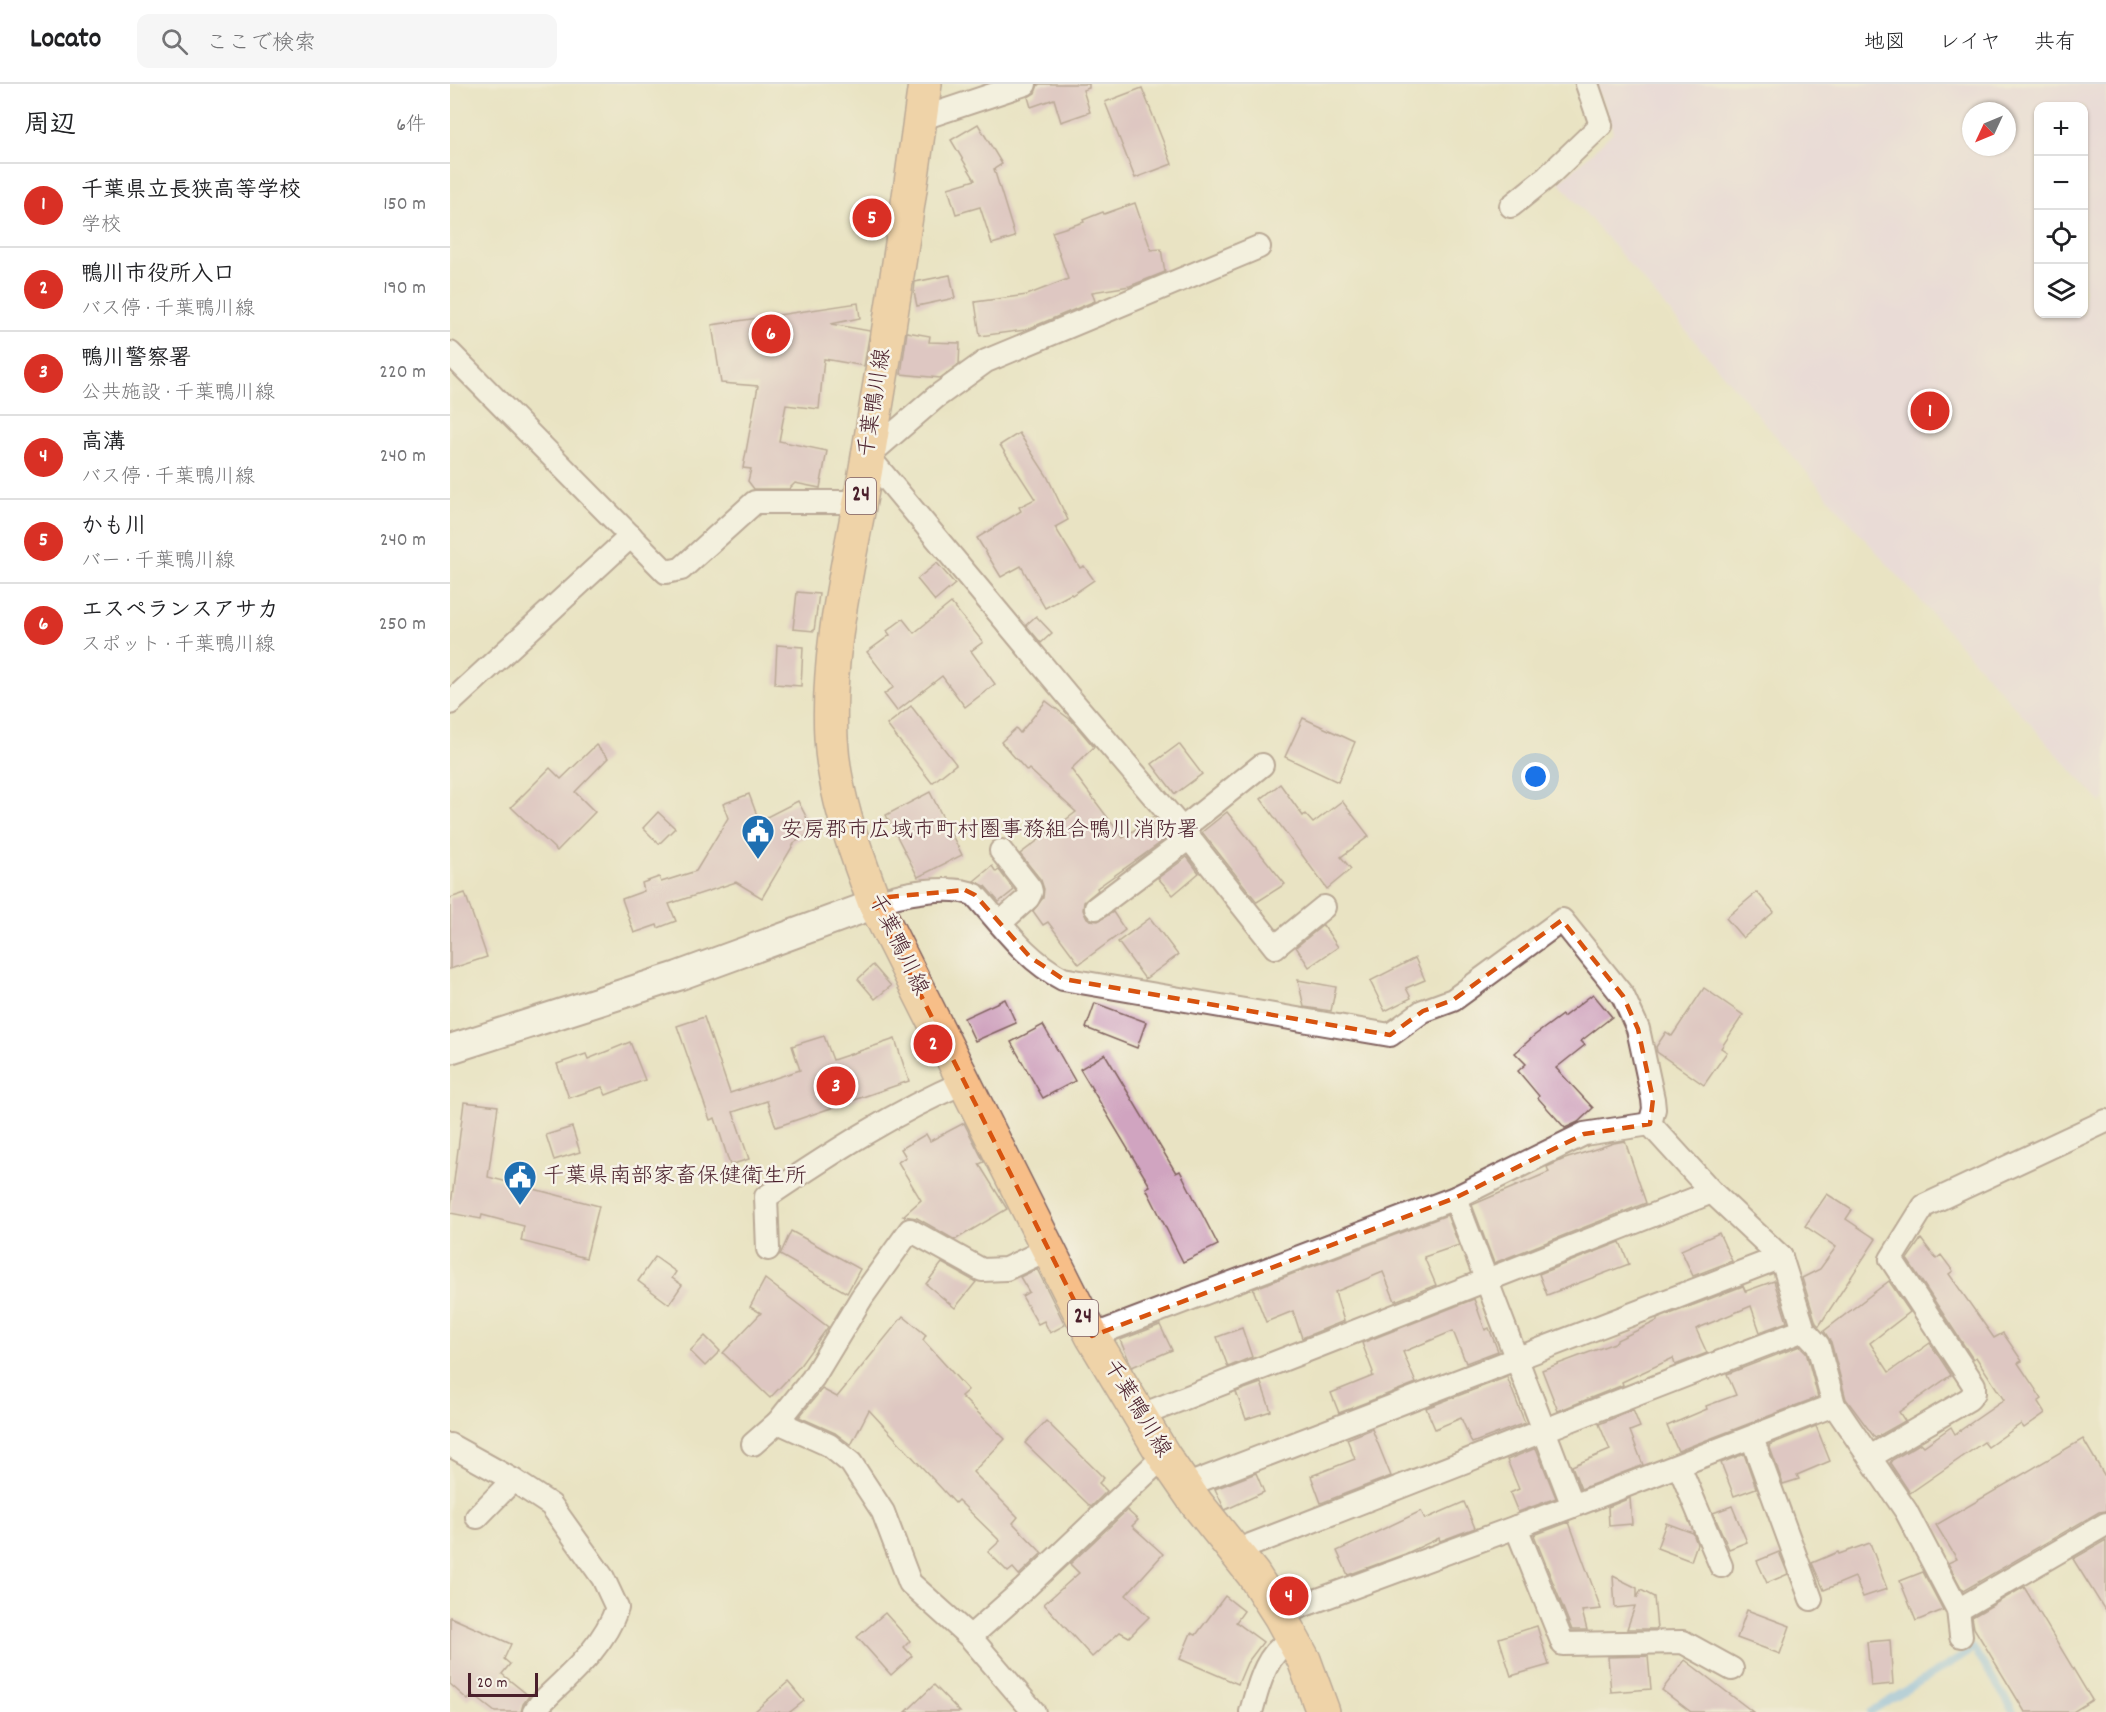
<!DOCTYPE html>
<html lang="ja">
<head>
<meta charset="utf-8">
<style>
	:root { --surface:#fff; --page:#f6f6f6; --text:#202124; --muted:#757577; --line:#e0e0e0; --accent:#d93025 }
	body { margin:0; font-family:Dekko,"Klee One",sans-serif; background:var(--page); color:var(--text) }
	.controls { position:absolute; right:18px; top:18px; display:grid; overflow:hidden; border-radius:12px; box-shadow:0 2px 4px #0004 }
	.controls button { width:54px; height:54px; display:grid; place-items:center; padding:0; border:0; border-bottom:2px solid var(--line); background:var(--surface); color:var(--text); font:30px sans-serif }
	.compass { position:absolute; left:1512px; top:18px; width:54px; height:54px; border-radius:50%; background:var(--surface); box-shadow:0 2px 4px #0004; rotate:226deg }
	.scale { position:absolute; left:18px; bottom:15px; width:70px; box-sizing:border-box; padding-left:6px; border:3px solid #4a1f2b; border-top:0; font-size:16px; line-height:21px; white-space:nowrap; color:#4a1f2b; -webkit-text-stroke:4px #f7f3e8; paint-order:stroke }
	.you { position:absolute; left:1086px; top:693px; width:21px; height:21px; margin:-15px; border:4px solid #fff; border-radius:50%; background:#1a73e8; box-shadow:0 0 0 9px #1a73e833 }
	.badge { display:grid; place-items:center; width:39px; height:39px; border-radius:50%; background:var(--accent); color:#fff; font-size:20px; font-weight:700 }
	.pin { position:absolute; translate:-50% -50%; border:3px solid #fff; box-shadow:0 2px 6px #0006 }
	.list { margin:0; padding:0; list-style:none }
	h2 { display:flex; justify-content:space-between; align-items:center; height:78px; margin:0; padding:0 24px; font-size:26px }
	h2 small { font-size:20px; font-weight:400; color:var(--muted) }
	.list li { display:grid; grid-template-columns:39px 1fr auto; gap:18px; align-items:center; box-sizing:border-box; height:84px; padding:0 24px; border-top:2px solid var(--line) }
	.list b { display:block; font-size:22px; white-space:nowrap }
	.list p { margin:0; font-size:20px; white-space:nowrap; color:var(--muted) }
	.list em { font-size:20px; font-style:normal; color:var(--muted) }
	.icon { flex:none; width:33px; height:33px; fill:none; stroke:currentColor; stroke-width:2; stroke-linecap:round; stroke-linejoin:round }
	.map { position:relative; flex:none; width:1656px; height:1628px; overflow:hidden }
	header { display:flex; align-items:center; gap:36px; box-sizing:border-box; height:84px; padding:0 30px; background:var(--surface); border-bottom:2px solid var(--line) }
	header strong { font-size:28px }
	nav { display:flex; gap:33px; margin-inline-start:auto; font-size:21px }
	.search { width:420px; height:54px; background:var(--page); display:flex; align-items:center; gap:15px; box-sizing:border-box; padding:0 21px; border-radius:12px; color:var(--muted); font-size:22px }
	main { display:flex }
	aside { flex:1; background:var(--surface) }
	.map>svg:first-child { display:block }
</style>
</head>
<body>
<header>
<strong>Locato</strong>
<div class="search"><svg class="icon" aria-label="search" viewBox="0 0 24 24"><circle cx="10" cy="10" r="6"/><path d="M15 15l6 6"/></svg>ここで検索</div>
<nav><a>地図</a><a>レイヤ</a><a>共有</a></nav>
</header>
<main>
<aside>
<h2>周辺<small>6件</small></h2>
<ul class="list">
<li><span class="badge">1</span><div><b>千葉県立長狭高等学校</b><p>学校</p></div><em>150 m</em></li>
<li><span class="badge">2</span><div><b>鴨川市役所入口</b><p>バス停 · 千葉鴨川線</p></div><em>190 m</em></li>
<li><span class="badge">3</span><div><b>鴨川警察署</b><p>公共施設 · 千葉鴨川線</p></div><em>220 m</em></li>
<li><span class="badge">4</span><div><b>高溝</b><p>バス停 · 千葉鴨川線</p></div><em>240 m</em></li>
<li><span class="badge">5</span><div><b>かも川</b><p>バー · 千葉鴨川線</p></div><em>240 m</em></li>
<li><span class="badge">6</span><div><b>エスペランスアサカ</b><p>スポット · 千葉鴨川線</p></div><em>250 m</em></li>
</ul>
</aside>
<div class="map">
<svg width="1656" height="1628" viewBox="0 0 1656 1628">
	<rect width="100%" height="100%" fill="#f7f3e8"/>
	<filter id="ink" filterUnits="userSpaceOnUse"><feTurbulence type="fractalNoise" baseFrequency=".0167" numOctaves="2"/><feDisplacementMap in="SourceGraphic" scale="12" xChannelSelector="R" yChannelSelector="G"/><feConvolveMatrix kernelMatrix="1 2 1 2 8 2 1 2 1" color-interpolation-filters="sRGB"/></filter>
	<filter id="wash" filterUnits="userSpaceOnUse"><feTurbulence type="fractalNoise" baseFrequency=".008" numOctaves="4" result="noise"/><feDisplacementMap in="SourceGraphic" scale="24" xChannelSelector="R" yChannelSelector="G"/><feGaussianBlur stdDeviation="1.35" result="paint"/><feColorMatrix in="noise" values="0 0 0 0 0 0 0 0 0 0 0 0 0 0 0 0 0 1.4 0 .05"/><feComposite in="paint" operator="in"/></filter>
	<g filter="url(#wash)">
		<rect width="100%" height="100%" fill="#e9e3c3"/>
		<path fill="#e9d1ed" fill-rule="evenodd" d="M1143,0H1656V714L1651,719L1388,425L1109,98L1128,82L1163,48L1155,21ZM1588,22H1634V230H1588ZM1521,27H1557V63H1521Z"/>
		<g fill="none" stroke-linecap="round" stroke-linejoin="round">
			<polyline stroke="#7bb8ee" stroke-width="7" points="1420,1628 1524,1565 1564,1628"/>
		</g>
		<g id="blocks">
			<g fill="#d0a4c0">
				<polygon points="590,0 639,0 639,4 633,6 640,28 611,38 604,15 581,23 578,13 585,9 588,1"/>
				<polygon points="692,4 722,80 685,94 655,18"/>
				<polygon points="528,40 552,80 544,85 565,153 542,160 530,123 506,130 498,104 525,96 501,56"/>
				<polygon points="685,119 701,166 711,165 715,188 680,202 642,208 645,217 575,246 530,252 525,218 577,211 618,195 602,148 634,138 633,136 653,128 654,130"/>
				<polygon points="410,124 437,127 434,147 407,144"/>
				<polygon points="500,191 505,214 467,222 464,208 465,198"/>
				<polygon points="408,219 410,234 381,240 420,247 414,282 374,275 369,325 336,321 329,357 377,367 370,404 345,399 339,405 304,405 298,397 301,385 293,384 308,302 271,299 262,241"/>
				<polygon points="457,248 480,252 479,258 510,259 509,280 490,294 451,290"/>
				<polygon points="569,349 597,392 618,436 605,443 630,484 634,482 644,496 622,511 621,510 595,524 571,482 551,493 527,454 571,427 569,423 585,415 550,361"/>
				<polygon points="487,479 505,500 485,517 467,495"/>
				<polygon points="347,508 369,510 364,547 343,545"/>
				<polygon points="501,519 533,558 521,567 545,600 515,623 492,592 447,627 434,610 444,603 417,568 440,551 437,547 453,535 464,549"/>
				<polygon points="586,532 602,549 591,559 576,541"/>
				<polygon points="327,561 353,563 351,602 325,600"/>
				<polygon points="596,617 622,637 644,663 621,685 673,754 704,732 720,752 647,804 648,806 634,818 633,826 636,833 640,836 648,837 663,828 675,846 629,880 598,838 593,841 583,827 593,814 594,805 591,796 570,770 626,728 579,685 577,687 551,658 566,644 570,649"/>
				<polygon points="461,622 506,680 482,699 437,641"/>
				<polygon points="853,634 905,658 888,698 835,673"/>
				<polygon points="729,660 752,690 725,710 702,680"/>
				<polygon points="146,661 158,674 125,708 145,728 107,767 61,723 100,684 111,695"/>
				<polygon points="830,700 853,732 855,730 863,739 892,717 919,752 891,773 901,785 877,805 811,715"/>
				<polygon points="480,708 512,771 468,793 436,731"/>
				<polygon points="299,710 309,737 348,717 364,748 345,758 312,814 286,798 219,820 226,837 208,844 207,841 184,849 172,815 194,807 192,799 209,793 211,798 246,787 278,734 273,720"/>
				<polygon points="208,728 225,744 209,760 193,744"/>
				<polygon points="777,728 835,800 807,818 752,748"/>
				<polygon points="737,773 749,789 723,811 708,794"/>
				<polygon points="542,782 546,788 549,786 564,806 549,818 535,802 524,797"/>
				<polygon points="1307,808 1324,828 1293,854 1276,834"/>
				<polygon points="15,809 37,873 0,885 0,814"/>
				<polygon points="700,834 728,871 695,895 668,858"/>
				<polygon points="873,841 888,863 859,883 846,863"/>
				<polygon points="965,874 975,896 956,904 961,914 935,927 920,897"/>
				<polygon points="423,881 441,902 425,915 408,895"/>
				<polygon points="848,896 886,903 881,927 854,923"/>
				<polygon points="1254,904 1293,931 1271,964 1277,968 1254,1001 1207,968 1206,963 1216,948 1222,952"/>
				<polygon points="1143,910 1162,933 1131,957 1135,961 1106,984 1143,1024 1128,1038 1115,1044 1088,1014 1089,1012 1068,987 1076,980 1065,969 1085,951 1112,931 1113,933"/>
				<polygon points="555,915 566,939 525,957 514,934"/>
				<polygon points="645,919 696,938 687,964 636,944"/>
				<polygon points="254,933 280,1009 350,986 342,962 374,952 383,976 445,955 459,997 326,1043 317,1017 283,1028 299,1075 280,1081 265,1034 260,1036 227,942"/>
				<polygon points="593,941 625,997 593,1014 561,958"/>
				<polygon points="180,958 195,996 156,1011 152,1003 119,1014 107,980 136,970 138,975"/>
				<polygon points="655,970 726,1089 730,1087 768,1161 733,1178 696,1104 700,1102 630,985"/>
				<polygon points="14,1018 48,1022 38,1093 149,1122 136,1174 71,1157 74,1142 32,1131 31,1135 0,1129"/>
				<polygon points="514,1039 534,1078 529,1080 557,1125 505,1156 467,1134 453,1132 471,1116 448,1078 456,1073 451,1065 476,1050 480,1057"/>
				<polygon points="122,1043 130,1068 104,1076 96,1051"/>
				<polygon points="1175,1057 1196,1119 1044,1179 1022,1121 1099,1088 1097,1083 1112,1076 1164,1059"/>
				<polygon points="1377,1110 1402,1126 1396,1135 1426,1155 1369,1242 1366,1239 1352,1194 1370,1185 1386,1163 1355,1142"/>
				<polygon points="997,1131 1009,1161 974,1173 986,1201 945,1217 933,1188 885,1208 894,1237 852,1254 843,1227 816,1238 803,1205"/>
				<polygon points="341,1147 410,1185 397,1209 330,1171"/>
				<polygon points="1269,1149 1282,1177 1243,1192 1231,1166"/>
				<polygon points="1471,1155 1486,1175 1491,1171 1503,1187 1499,1190 1544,1254 1553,1249 1572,1277 1568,1279 1592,1315 1588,1318 1595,1329 1574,1344 1571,1340 1538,1363 1534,1358 1460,1409 1440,1379 1442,1376 1471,1359 1474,1362 1501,1343 1505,1350 1554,1316 1526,1273 1523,1275 1457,1175"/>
				<polygon points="1170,1158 1179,1180 1097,1211 1089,1190"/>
				<polygon points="205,1173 226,1188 222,1194 232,1201 219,1220 188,1197"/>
				<polygon points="492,1179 526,1198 505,1224 476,1200"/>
				<polygon points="587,1185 615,1241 600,1249 594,1237 588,1240 572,1212 579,1208 570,1193"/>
				<polygon points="315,1195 378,1243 349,1283 320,1314 273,1269 311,1229 300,1223"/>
				<polygon points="1324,1197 1337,1238 1310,1248 1301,1222 1246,1245 1257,1269 1225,1281 1223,1274 1172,1298 1173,1301 1108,1327 1092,1286 1167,1258 1167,1256 1207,1237 1207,1235 1293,1202 1296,1209 1296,1207"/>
				<polygon points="1439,1197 1460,1228 1420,1259 1439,1288 1480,1259 1501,1291 1449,1328 1455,1337 1425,1354 1396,1315 1381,1258 1374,1247"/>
				<polygon points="1024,1215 1035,1246 1039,1244 1048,1267 1016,1279 1003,1247 953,1268 966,1299 889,1329 881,1309 923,1292 922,1289 923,1288 912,1259"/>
				<polygon points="453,1232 476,1251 473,1256 518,1306 511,1312 555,1355 523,1388 568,1433 563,1439 592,1469 569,1491 563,1484 558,1488 538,1468 550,1457 508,1416 505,1419 419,1326 401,1361 385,1349 349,1333 372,1305 387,1313"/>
				<polygon points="710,1241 722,1266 682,1283 670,1256"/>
				<polygon points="792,1244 802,1273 778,1283 767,1253"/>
				<polygon points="255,1252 270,1267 255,1282 240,1267"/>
				<polygon points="1350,1262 1356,1268 1368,1313 1228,1367 1217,1342 1257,1325 1256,1322 1286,1311 1277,1290"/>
				<polygon points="1057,1293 1075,1339 1022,1359 1011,1334 985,1345 976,1324"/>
				<polygon points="811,1299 821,1327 796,1335 786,1308"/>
				<polygon points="1183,1326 1190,1343 1180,1347 1193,1381 1131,1405 1122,1382 1160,1366 1149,1340"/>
				<polygon points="596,1337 654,1394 649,1399 657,1407 641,1423 575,1359"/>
				<polygon points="1366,1342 1380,1377 1347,1391 1349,1395 1333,1400 1319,1361"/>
				<polygon points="922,1345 941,1392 871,1419 861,1392 905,1375 897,1355"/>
				<polygon points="1633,1355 1656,1394 1656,1427 1649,1428 1513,1507 1498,1479 1507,1475 1486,1441"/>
				<polygon points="1086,1364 1106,1414 1068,1428 1060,1409 1069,1405 1057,1376"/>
				<polygon points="1294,1370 1306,1404 1284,1412 1271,1379"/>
				<polygon points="806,1389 814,1408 775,1426 765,1405"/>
				<polygon points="1180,1414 1182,1440 1159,1442 1158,1423"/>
				<polygon points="1014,1418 1025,1444 990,1457 989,1454 955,1470 898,1491 887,1467 971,1427 975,1435"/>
				<polygon points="1282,1422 1297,1458 1279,1465 1263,1429"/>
				<polygon points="677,1426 688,1436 682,1442 713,1470 676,1511 699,1533 679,1553 670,1548 642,1573 594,1520 629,1489 620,1480"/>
				<polygon points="1119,1438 1151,1525 1132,1527 1137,1546 1122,1546 1084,1451"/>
				<polygon points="1216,1439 1243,1449 1247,1460 1241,1477 1207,1464"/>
				<polygon points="1656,1456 1656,1528 1623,1475"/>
				<polygon points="1420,1459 1437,1505 1413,1513 1405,1493 1374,1506 1362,1479 1388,1468 1389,1470"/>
				<polygon points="1329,1468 1338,1490 1317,1499 1307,1477"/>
				<polygon points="1473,1488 1493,1526 1466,1537 1450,1497"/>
				<polygon points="1163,1492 1187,1504 1187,1514 1191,1506 1204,1513 1207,1545 1177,1545 1185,1522 1165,1524"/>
				<polygon points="1574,1503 1642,1616 1623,1628 1575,1628 1524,1544 1522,1533"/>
				<polygon points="775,1512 794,1527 786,1538 813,1558 797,1579 788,1600 730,1575 741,1549 746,1551"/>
				<polygon points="1297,1526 1340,1542 1330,1570 1287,1554"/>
				<polygon points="435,1529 460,1557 454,1563 462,1572 441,1591 407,1553"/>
				<polygon points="0,1533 61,1560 54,1575 60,1580 52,1590 79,1612 73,1620 71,1628 45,1628 23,1611 18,1616 0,1600"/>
				<polygon points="1087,1542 1099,1581 1061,1592 1049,1554"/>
				<polygon points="1440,1556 1443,1600 1421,1602 1417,1558"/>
				<polygon points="1198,1572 1201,1605 1161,1608 1158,1573"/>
				<polygon points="1235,1576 1303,1628 1241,1628 1212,1606"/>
				<polygon points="338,1598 354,1617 340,1628 304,1628"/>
				<polygon points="484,1601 510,1628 456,1628"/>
			</g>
		</g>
	</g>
	<g filter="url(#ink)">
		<use href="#blocks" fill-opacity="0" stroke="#826460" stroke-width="1.5"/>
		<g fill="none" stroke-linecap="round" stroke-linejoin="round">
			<defs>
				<g id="minor">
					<polyline points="470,35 575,0"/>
					<polyline points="1061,122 1097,93 1151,41 1137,0"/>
					<polyline points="809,163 536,277 486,313 418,372 618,612 732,745 825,863 874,823"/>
					<polyline points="0,269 216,488 231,485 305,418 410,418"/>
					<polyline points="0,619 181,452"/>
					<polyline points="732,745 812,681"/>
					<path d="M425,820C447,809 502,800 525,811C552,841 576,876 613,895L940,951L973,927L1003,916L1112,836L1173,912L1188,945L1203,1015L1204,1025L1200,1040"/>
					<polyline points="646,824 739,754"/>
					<polyline points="550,839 578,814 581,808 580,804 551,767"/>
					<polyline points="1200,1040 1262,1108 1331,1173 1354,1246 1368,1261 1384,1321 1456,1427 1508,1526 1511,1552"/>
					<polyline points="1005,1114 1123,1422"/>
					<path d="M318,1165L316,1113C380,1070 444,1028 515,998"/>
					<polyline points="642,1252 1005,1114 1134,1050 1200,1040"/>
					<polyline points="689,1332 1262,1108"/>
					<polyline points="328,1338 379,1361 401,1379 433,1428 460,1499 520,1553 584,1628"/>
					<polyline points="1302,1354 1361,1515"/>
					<polyline points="303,1360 328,1338 363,1294 412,1213 460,1146 532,1186 556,1185 598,1165"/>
					<path d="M0,1361L63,1396L101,1421L153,1494L167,1524C153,1564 119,1591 90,1620L84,1628"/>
					<polyline points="1420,1373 1519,1315 1524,1309 1524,1301 1441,1175 1474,1122 1656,1037"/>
					<polyline points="1229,1382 1271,1482"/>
					<polyline points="735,1402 1331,1173"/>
					<polyline points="27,1433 63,1396"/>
					<polyline points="1066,1443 1113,1560 1233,1558 1282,1585"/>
					<path d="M785,1467C975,1394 1163,1318 1354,1246"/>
					<polyline points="1508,1526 1656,1440"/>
					<polyline points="830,1532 849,1523 1123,1422 1384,1321"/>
					<polyline points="520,1553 574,1505 714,1372"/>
					<path d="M801,1628C809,1600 815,1570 842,1555"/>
				</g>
				<polyline id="tertiary" points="0,965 228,892 425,820"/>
				<path id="primary" d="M475,0C458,124 439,248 418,372C403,466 376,558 381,654C384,712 405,766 425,820L642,1252L714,1372L747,1420L803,1490L830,1532L854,1576L873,1628"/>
			</defs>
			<use href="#minor" stroke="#826460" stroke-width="26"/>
			<use href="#tertiary" stroke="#826460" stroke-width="32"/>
			<use href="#primary" stroke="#826460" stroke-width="36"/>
			<use href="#minor" stroke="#fff" stroke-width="22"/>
			<use href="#tertiary" stroke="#fff" stroke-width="28"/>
			<use href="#primary" stroke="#f7be88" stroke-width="33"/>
		</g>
	</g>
	<path d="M0 0H1656V1628H0ZM515,806L525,811L580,873L613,895L940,951L973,927L1003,916L1112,836L1173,912L1188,945L1203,1015L1200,1040L1134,1050L1005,1114L642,1252L425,820L439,813Z" fill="#e9e3c3" fill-opacity=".55" fill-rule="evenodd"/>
	<path fill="none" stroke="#d8530f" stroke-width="4.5" stroke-dasharray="12 8" stroke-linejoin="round" d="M515,806L525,811L580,873L613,895L940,951L973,927L1003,916L1112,836L1173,912L1188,945L1203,1015L1200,1040L1134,1050L1005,1114L642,1252L425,820L439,813Z"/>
	<defs>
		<symbol id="civic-pin" viewBox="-11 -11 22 30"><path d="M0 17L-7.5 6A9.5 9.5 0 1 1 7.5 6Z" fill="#1f6fb2" stroke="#f7f3e8"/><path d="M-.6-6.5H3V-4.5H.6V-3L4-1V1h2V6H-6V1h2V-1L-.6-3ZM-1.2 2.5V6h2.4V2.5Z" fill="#fff"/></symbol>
	</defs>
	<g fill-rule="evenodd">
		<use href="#civic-pin" x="289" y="728" width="38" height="52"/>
		<use href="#civic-pin" x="51" y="1074" width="38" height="52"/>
	</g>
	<g text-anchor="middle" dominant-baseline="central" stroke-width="5" stroke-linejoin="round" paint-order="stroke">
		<g fill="#f7f3e8" stroke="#7e5f64" stroke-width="1.5">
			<rect x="396" y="394" width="30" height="36" rx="4.5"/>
			<rect x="618" y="1216" width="30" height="36" rx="4.5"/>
		</g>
		<g font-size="21" font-weight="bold" fill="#4a1f2b">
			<text x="411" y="412">24</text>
			<text x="633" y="1234">24</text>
		</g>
		<g font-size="22" fill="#4a1f2b" stroke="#f7f3e8">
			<text transform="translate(426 319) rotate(-81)">千葉鴨川線</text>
			<text transform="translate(447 861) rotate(64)">千葉鴨川線</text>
			<text transform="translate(686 1325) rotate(59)">千葉鴨川線</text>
		</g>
		<g font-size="22" fill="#4a1f2b" stroke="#f7f3e8" text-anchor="start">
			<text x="331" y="747">安房郡市広域市町村圏事務組合鴨川消防署</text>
			<text x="93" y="1093">千葉県南部家畜保健衛生所</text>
		</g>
	</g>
</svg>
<div class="controls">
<button>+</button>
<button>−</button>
<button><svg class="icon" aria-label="locate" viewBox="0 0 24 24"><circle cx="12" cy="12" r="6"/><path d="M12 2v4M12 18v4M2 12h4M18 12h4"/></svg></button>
<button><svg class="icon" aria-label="layers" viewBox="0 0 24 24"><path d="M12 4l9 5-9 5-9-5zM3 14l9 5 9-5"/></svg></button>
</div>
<svg class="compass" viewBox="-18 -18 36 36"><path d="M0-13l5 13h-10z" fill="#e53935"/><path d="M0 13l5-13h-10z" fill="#757577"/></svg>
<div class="scale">20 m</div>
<div class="you"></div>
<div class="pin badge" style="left:1480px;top:327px">1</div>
<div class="pin badge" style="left:483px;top:960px">2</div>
<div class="pin badge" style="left:386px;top:1002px">3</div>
<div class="pin badge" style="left:839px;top:1512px">4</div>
<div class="pin badge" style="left:422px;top:134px">5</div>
<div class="pin badge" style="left:321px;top:250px">6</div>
</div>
</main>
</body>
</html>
